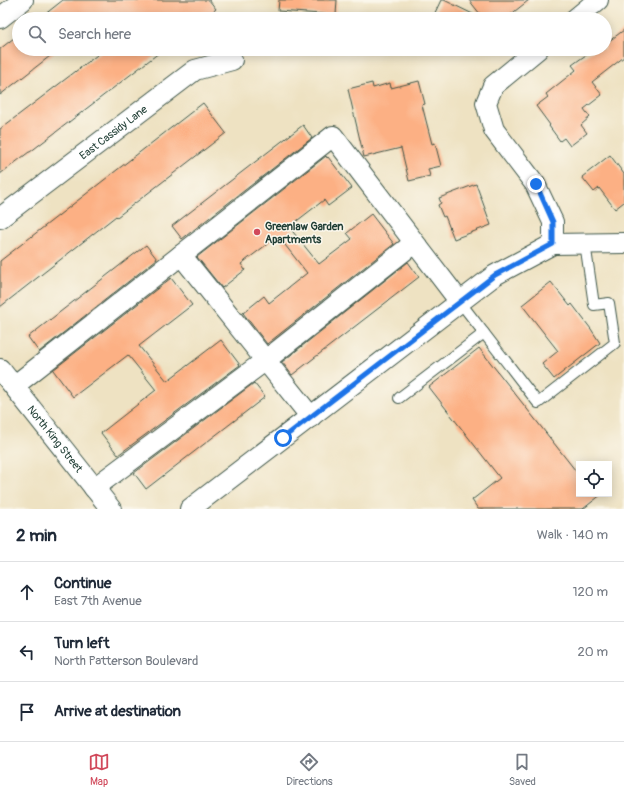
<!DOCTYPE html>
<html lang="en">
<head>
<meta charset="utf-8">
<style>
	:root { --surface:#fff; --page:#f6f6f7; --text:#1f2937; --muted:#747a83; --line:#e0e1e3; --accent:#d1495b }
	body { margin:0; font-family:Pangolin,sans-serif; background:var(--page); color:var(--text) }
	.controls { position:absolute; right:12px; bottom:12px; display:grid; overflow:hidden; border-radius:0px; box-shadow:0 2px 10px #0003 }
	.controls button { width:36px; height:36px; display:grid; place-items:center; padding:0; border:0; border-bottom:1px solid var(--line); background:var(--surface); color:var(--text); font:20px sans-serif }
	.stop { position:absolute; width:12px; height:12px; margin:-9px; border:3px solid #1a73e8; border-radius:50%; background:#fff }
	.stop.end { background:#1a73e8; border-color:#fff; box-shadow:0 1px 4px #0008 }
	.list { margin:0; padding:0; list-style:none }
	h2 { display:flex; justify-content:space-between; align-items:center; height:52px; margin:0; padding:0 16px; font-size:17px }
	h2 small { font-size:13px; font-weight:400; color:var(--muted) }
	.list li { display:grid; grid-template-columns:26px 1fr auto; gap:12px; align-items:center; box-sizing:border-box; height:60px; padding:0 16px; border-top:1px solid var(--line) }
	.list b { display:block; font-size:15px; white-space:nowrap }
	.list p { margin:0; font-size:13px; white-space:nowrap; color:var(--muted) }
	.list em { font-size:13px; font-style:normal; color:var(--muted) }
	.icon { flex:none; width:22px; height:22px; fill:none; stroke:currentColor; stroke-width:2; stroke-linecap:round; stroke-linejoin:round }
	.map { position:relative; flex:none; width:624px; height:509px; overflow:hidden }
	.search { position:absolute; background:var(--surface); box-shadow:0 2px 10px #0003; left:12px; right:12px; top:12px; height:44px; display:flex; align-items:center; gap:10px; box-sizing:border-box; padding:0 14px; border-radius:22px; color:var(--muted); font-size:15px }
	.sheet { height:232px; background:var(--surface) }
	nav { display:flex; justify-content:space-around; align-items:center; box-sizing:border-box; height:56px; border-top:1px solid var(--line); background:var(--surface); font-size:11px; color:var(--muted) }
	nav a { display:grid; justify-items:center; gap:2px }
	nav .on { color:var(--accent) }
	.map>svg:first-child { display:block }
</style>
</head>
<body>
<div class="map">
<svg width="624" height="509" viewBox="0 0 624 509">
	<rect width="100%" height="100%" fill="#fbf7ec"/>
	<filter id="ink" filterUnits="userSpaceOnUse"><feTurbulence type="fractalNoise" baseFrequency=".025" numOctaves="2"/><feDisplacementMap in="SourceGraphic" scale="8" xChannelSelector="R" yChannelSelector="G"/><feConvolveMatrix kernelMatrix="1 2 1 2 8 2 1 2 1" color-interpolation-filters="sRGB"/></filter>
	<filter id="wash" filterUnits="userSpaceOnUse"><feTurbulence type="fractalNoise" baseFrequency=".012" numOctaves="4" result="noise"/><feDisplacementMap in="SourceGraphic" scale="16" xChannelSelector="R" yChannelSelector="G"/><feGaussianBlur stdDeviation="0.9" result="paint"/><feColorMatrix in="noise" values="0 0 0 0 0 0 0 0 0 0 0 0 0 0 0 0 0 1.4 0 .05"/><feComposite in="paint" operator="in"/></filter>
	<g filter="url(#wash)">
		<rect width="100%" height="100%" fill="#eee2c2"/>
		<g id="blocks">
			<g fill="#fcb084">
				<polygon points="63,0 209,0 216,9 203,19 39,19"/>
				<polygon points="279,0 337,0 336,15 278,11"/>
				<polygon points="441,0 444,0 483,19 432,19"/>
				<polygon points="469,0 529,0 505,19 484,19"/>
				<polygon points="624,30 624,57 592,82 602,95 584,109 590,117 581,125 587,133 570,146 564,138 560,141 549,126 550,125 536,106 548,97 546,94 576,70 572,65 583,57 596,49 605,49 605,44"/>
				<polygon points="19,34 19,49 59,49 0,95 0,49"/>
				<polygon points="105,49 164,49 30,152 29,152 0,174 0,129"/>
				<polygon points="419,81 425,104 422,105 432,144 435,143 441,166 428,169 430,176 409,181 401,148 364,157 348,89 372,83 373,88 390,83 391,88"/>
				<polygon points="203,103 226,133 117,217 116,216 0,307 0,261"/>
				<polygon points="303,125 312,138 182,239 172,226"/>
				<polygon points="610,155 624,174 624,202 615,209 599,188 594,192 582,177"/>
				<polygon points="326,156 327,158 328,157 352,188 328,206 324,200 289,227 319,264 352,239 347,233 371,214 394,244 267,344 243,313 264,296 269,303 307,273 278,236 241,264 245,270 222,288 197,257"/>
				<polygon points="476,184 491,225 454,239 445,216 443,217 438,205 441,203 439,198"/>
				<polygon points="146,245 157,259 39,352 28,337"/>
				<polygon points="408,262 419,277 292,375 282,362"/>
				<polygon points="171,278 192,305 139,346 167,381 221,340 240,365 118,455 101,433 156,390 128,355 73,397 53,370"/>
				<polygon points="551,282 570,306 572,304 591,329 600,343 554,379 542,364 558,351 522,305"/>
				<polygon points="479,348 579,475 579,494 602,494 583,509 478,509 472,500 500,478 429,387"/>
				<polygon points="254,383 265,397 146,489 134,473"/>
			</g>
		</g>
	</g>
	<g filter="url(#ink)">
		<use href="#blocks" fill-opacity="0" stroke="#3e5649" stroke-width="1"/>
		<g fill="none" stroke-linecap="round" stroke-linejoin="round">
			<defs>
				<g id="service">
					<polyline points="460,302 538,403 615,343 609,303 594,305 585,243"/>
					<polyline points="399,398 484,333"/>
				</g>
				<g id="minor">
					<polyline points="0,18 23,0"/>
					<polyline points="575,19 598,0"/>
					<polyline points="538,49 493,86 486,103 494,130 535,184 553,222 553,244"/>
					<path id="s1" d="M0,218L195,70L232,60"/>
					<polyline points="181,255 311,417"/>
					<path id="s2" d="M0,369L111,509"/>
					<polyline points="14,386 333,136 460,302"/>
					<polyline points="94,488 266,360 414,243"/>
					<polyline points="190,509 495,275 553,244 624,243"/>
				</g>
			</defs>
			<use href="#service" stroke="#3e5649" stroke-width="12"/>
			<use href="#minor" stroke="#3e5649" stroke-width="22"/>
			<use href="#service" stroke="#fff" stroke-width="10"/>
			<use href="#minor" stroke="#fff" stroke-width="20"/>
		</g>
	</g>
	<g fill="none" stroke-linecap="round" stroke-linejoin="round" filter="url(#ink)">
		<polyline stroke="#1a73e8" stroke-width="5" points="283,438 495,275 553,244 553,222 536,184"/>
	</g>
	<circle fill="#d1495b" stroke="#fbf7ec" stroke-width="1.5" cx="257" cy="232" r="4"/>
	<g text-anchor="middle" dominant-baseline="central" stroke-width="3" stroke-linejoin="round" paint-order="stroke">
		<g font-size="11" fill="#1f3d34" stroke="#fbf7ec">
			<text stroke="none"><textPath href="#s1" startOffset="142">East Cassidy Lane</textPath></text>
			<text stroke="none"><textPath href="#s2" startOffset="89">North King Street</textPath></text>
		</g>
		<g font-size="11" font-weight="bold" fill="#1f3d34" stroke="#fbf7ec" text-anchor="start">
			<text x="265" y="226">Greenlaw Garden<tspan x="265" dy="13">Apartments</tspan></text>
		</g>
	</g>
</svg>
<div class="controls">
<button><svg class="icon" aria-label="locate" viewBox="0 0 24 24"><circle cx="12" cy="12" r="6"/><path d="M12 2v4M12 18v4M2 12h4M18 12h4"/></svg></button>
</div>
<div class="stop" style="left:283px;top:438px"></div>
<div class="stop end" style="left:536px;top:184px"></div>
<div class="search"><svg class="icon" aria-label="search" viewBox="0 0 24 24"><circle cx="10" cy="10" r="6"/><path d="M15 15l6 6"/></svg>Search here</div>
</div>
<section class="sheet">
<h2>2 min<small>Walk · 140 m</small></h2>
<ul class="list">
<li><svg class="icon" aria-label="ahead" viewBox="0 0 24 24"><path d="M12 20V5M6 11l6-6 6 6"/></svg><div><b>Continue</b><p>East 7th Avenue</p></div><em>120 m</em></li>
<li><svg class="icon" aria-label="left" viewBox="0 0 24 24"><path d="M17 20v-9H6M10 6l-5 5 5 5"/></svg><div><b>Turn left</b><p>North Patterson Boulevard</p></div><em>20 m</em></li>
<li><svg class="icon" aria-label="arrive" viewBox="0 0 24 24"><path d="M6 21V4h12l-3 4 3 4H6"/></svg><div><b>Arrive at destination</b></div></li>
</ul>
</section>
<nav>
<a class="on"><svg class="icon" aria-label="map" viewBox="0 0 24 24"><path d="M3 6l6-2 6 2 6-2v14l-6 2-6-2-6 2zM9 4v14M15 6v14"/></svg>Map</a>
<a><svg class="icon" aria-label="directions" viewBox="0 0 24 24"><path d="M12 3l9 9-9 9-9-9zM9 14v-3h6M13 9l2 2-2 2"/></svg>Directions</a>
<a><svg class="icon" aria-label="saved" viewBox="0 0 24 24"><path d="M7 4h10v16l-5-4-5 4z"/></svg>Saved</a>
</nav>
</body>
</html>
